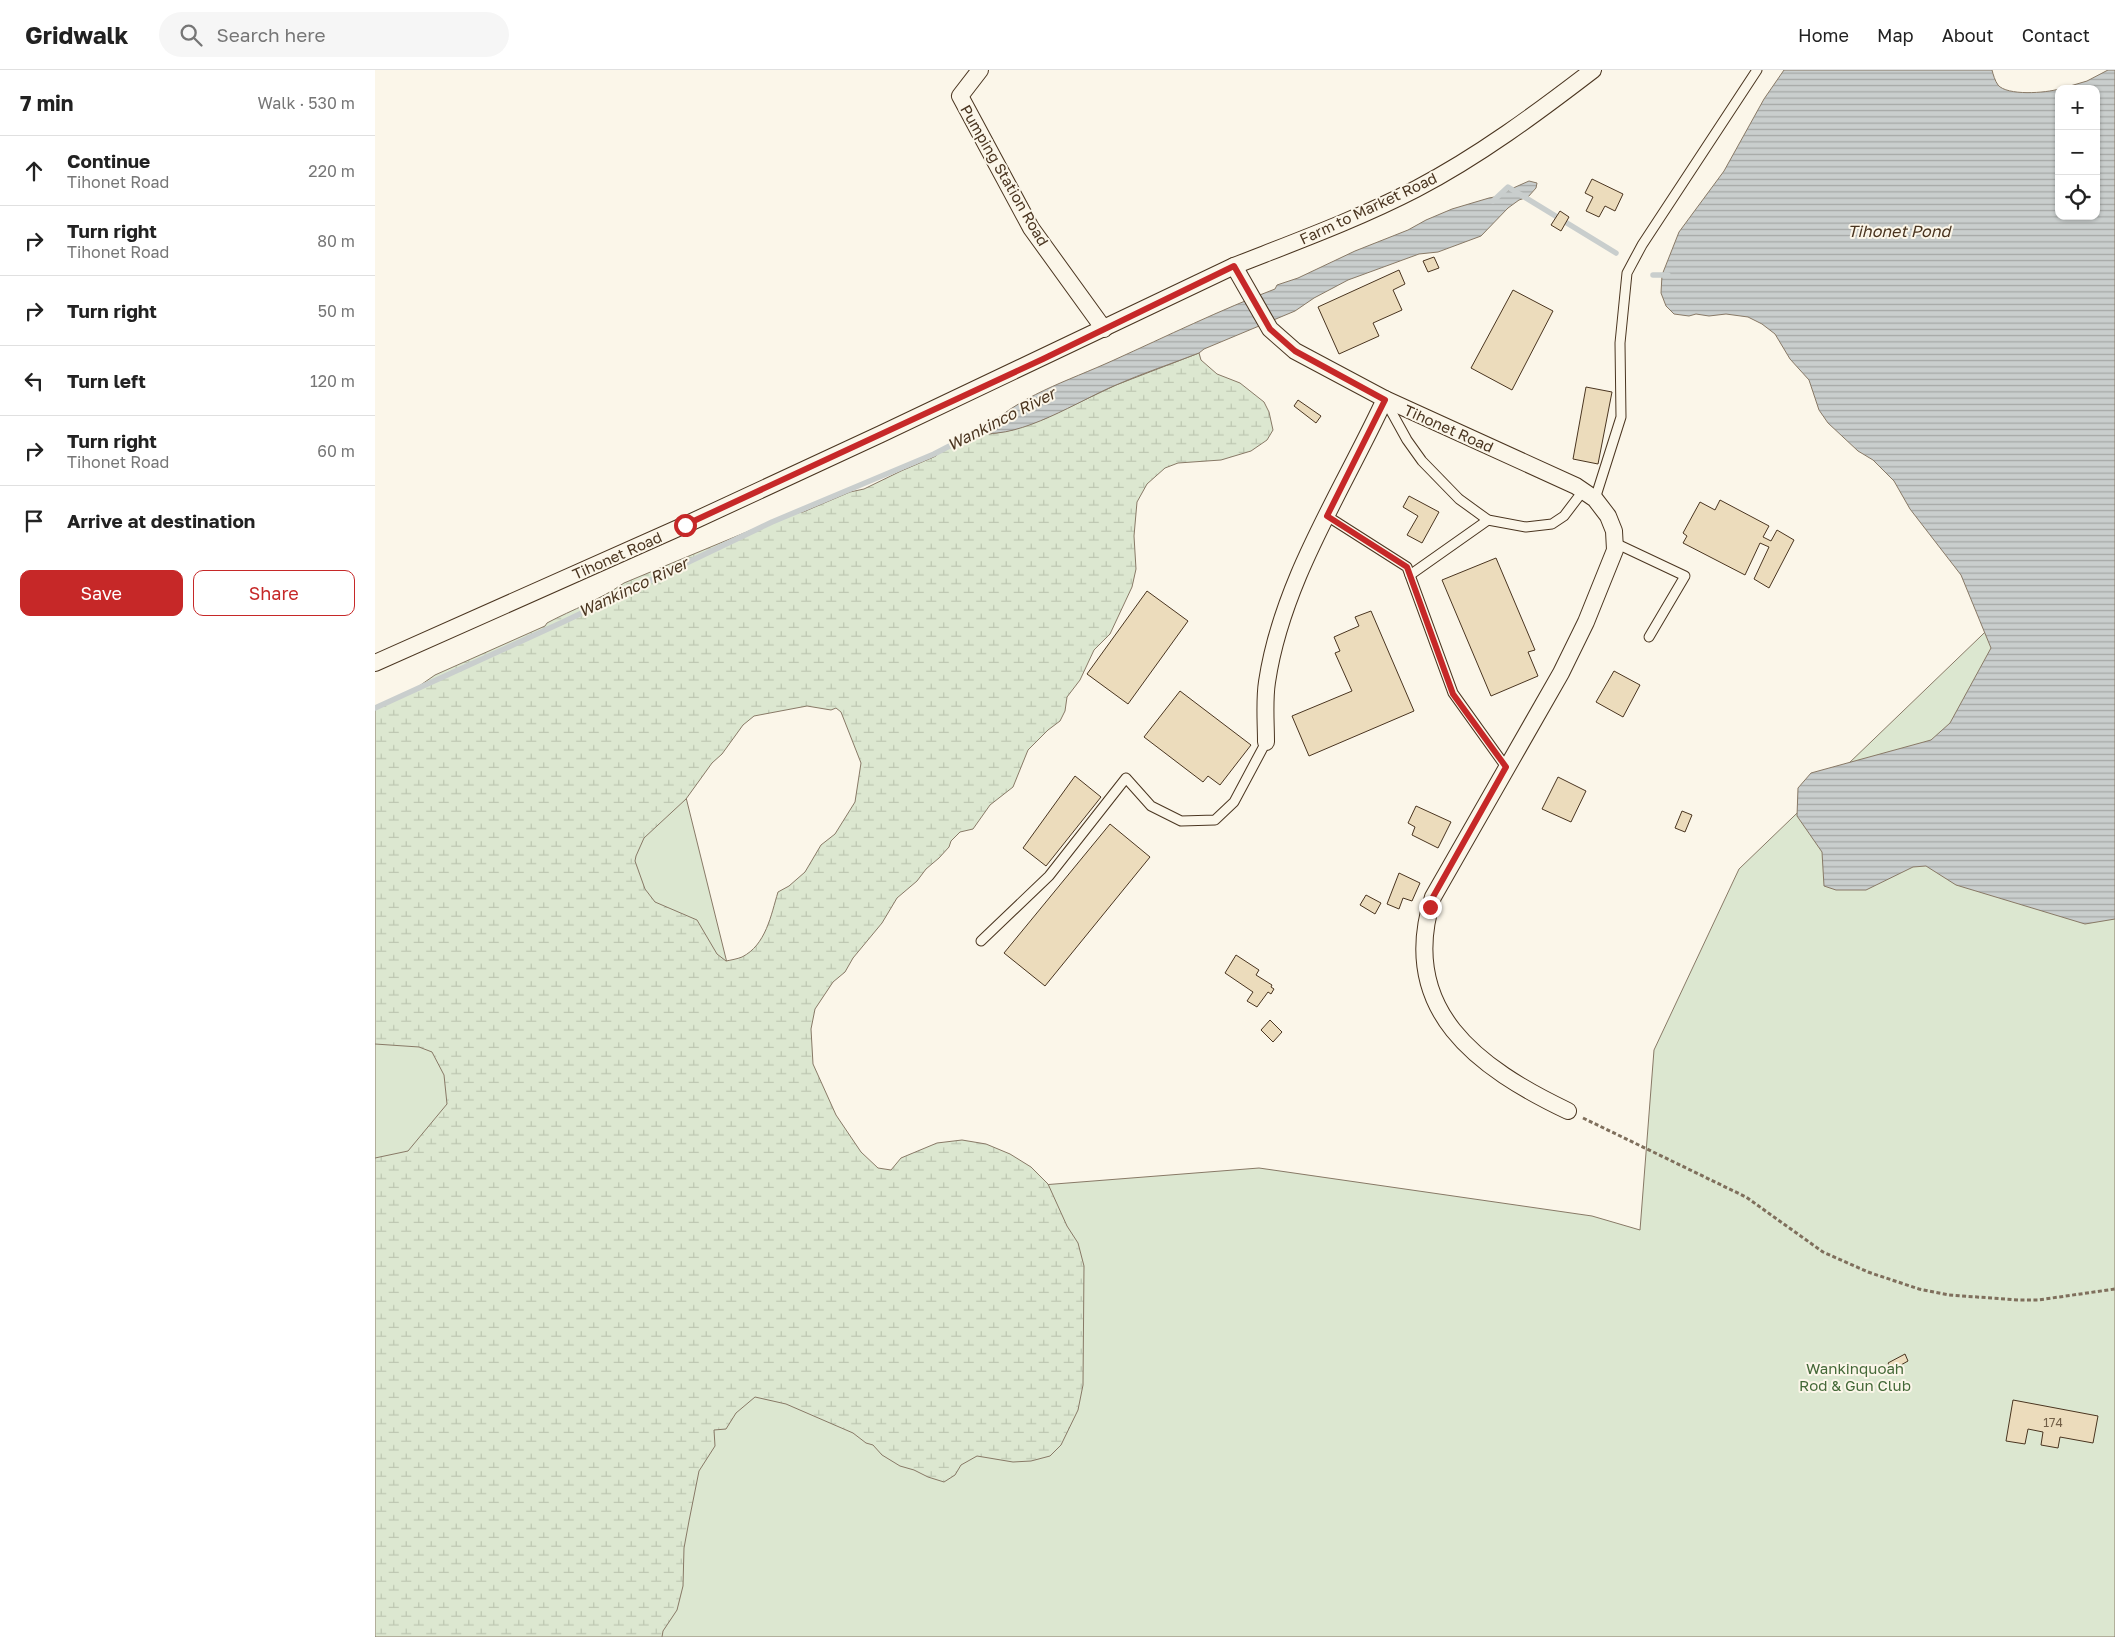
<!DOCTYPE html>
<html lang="en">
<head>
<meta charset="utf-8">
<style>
	:root { --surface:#fff; --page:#f6f6f6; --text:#222; --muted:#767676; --line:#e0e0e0; --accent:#c62828 }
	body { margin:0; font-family:"Golos Text",sans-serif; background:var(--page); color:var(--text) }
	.controls { position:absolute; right:15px; top:15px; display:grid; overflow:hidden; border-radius:10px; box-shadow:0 1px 4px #0004 }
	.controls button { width:45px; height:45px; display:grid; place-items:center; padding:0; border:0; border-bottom:1px solid var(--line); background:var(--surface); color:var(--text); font:25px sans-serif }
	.stop { position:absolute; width:15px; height:15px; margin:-11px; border:4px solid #c62828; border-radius:50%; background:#fff }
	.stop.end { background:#c62828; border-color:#fff; box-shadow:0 1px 5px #0008 }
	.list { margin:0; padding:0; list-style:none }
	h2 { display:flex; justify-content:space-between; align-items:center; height:65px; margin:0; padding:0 20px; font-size:21px }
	h2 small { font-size:16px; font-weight:400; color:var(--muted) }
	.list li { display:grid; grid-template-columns:32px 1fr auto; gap:15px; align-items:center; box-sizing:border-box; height:70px; padding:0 20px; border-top:1px solid var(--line) }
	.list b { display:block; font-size:19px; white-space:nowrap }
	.list p { margin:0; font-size:16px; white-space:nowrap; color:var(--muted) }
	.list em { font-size:16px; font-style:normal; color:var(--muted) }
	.actions { display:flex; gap:10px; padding:15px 20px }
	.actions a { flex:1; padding:11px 0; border:1px solid var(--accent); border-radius:10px; text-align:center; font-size:18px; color:var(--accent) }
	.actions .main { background:var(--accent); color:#fff }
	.icon { flex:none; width:28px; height:28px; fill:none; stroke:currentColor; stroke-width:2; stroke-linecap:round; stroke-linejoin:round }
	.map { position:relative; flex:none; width:1740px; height:1567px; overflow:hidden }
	header { display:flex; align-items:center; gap:30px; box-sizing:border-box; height:70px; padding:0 25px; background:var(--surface); border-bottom:1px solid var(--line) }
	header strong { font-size:24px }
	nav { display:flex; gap:28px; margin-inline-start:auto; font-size:18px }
	.search { width:350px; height:45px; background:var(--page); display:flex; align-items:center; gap:12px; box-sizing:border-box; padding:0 18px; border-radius:28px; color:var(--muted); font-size:19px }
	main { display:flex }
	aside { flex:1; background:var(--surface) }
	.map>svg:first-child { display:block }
</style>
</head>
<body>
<header>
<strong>Gridwalk</strong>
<div class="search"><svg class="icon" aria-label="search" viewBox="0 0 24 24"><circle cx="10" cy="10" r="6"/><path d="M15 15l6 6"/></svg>Search here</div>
<nav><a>Home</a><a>Map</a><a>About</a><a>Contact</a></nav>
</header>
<main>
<aside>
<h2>7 min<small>Walk · 530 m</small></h2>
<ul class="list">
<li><svg class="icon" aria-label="ahead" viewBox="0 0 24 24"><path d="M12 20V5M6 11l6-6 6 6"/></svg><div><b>Continue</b><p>Tihonet Road</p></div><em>220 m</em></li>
<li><svg class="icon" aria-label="right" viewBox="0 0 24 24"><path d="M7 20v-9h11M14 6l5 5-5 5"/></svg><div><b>Turn right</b><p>Tihonet Road</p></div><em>80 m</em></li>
<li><svg class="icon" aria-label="right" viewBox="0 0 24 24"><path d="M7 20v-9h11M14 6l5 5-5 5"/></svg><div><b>Turn right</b></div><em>50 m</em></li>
<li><svg class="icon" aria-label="left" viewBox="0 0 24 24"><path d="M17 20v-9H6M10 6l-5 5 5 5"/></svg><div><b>Turn left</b></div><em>120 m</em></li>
<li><svg class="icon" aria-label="right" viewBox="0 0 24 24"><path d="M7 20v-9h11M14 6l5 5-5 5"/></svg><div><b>Turn right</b><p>Tihonet Road</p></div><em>60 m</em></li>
<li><svg class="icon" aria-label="arrive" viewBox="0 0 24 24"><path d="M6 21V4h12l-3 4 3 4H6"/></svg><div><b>Arrive at destination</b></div></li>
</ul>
<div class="actions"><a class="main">Save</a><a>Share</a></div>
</aside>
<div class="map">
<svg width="1740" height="1567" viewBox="0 0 1740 1567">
	<defs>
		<pattern id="wetland-marsh" width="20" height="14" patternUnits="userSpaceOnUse" patternTransform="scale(1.25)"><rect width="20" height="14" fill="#dce7d0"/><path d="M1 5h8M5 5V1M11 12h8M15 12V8" fill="none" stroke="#bec7b2"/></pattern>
		<pattern id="water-rules" width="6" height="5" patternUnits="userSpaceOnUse" patternTransform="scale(1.25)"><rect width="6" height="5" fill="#c9cecd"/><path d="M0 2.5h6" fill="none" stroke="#a5a8a6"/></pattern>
	</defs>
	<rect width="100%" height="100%" fill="#fbf6e9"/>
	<polygon fill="#dce7d0" stroke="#887966" points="1740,330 1740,1567 0,1567 0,738 273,574 412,1135 884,1098 1217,1146 1265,1160 1279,980 1364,799 1633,540"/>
	<path fill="url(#wetland-marsh)" stroke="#887966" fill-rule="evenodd" d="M824,283L826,290L842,304L865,313L889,332L894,342L898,360L892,370L876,381L846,390L803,393L790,398L772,414L762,432L759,466L761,499L757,517L735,564L719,580L705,610L692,627L690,641L685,651L673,660L653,680L638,717L615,735L598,759L585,762L576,771L574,777L564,788L551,799L542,811L522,828L507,853L478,888L470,902L458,912L440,939L436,959L438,994L461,1045L486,1082L503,1098L516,1100L526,1088L562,1073L587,1070L611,1074L635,1084L656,1097L673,1114L692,1156L703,1173L709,1196L708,1315L703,1340L686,1375L675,1386L656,1391L638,1392L602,1386L586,1395L580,1405L569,1412L553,1407L539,1400L525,1396L507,1385L498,1375L491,1373L478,1363L411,1334L380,1327L361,1343L351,1359L339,1360L340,1376L324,1401L314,1451L309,1478L308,1516L302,1540L288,1561L287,1567H0V1088L33,1081L72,1034L69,1005L57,982L44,977L0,974V638L37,621L60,605L170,556L172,553C198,539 225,530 249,513L415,444L428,442L475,422L489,419L526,401L561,386L565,382L606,363L615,364L637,360L669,349L741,315ZM432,636L456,640L461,638L466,642L486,693L480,732L460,764L446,775L430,802L414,816L403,822C396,845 391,875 367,887C362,889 356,890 351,891L342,884L322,850L280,832L270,819L260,791L261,786L269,768L311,729L337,693L347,684L368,655L379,646Z"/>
	<g fill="url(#water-rules)" stroke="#887966">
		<path d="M1409,0H1617C1618,4 1620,11 1623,15C1632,26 1671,23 1684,19V146H1721V19H1685L1712,11L1733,0H1740V849L1710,854L1581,815L1551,796L1538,797L1491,820H1461L1449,816L1447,782L1422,746L1423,718L1436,703L1556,670L1575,653L1616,578L1586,505L1535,439L1519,411L1498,390L1483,381L1453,353L1444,340L1434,310L1415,289L1400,264L1387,254L1373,247L1351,244L1334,246L1321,244L1314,246L1299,244L1291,236L1286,223L1287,205L1304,162L1349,101L1389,29Z"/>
		<path d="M1154,111L1162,113L1161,118L1153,127L1144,130L1133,138L1106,166L1063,182L1044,184L973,210L939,228L920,241L829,279L824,283C796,294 768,303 741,315C703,331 647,368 606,363C644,325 691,312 739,290C792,266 845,240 900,219L902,215L923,208L980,181L1033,160L1051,150L1077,139L1114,128L1125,126L1127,123Z"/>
	</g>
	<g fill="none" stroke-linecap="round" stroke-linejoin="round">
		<g stroke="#c9cecd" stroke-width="5.5">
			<polyline points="1118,131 1133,117 1241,183"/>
			<polyline points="1278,205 1293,205"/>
			<polyline points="0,638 188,552 397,452 559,384 619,353"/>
		</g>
	</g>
	<g fill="#ecdcbc" stroke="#4a3520">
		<polygon points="1217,109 1248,124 1240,141 1230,136 1224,147 1211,141 1218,127 1210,123"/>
		<polygon points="1185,141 1194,147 1186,161 1176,155"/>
		<polygon points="1059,187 1064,198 1053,202 1048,191"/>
		<polygon points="1024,200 1030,214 1018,220 1027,240 998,253 1004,266 964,284 943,237"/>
		<polygon points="1138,220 1178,241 1137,320 1096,298"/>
		<polygon points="1211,317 1237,322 1223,394 1198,389"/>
		<polygon points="923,330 946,346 941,353 919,336"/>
		<polygon points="1034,426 1064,442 1047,473 1032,465 1043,446 1028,437"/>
		<polygon points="1345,430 1394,456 1388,467 1396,471 1402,460 1419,470 1394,518 1379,509 1394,477 1385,473 1370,505 1308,473 1312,466 1308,463 1325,432 1340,440"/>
		<polygon points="1121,488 1160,580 1153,582 1163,606 1116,626 1067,510"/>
		<polygon points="772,521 813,551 753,634 712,604"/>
		<polygon points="996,541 1039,641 934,686 917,646 977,621 960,583 965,581 959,567 984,556 980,547"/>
		<polygon points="1239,601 1265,615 1248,647 1221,632"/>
		<polygon points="805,621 876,675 845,715 833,706 828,712 769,667"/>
		<polygon points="700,706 726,727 671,796 648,778"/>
		<polygon points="1183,707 1211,721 1196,752 1167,739"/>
		<polygon points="1041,736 1076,752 1063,778 1037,765 1040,757 1033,753"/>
		<polygon points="1307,741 1317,745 1310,762 1300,758"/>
		<polygon points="735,754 775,787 670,916 629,883"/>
		<polygon points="1024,803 1045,813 1037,831 1028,828 1024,839 1012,834"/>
		<polygon points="991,825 1006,833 1000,844 985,835"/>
		<polygon points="861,885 884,900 881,905 897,915 896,917 899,919 896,924 893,922 882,937 872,931 878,922 850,903"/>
		<polygon points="895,950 907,962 898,972 886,960"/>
		<polygon points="1530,1284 1533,1291 1517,1300 1513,1293"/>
		<polygon points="1638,1330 1723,1346 1718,1373 1685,1367 1683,1378 1666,1375 1668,1362 1653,1359 1650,1374 1631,1371"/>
	</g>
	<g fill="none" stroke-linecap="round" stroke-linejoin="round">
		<defs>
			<g id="service">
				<polyline points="1011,332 1032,370 1047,391 1084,429 1113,450 1151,457 1177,454 1189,446 1208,421"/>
				<polyline points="1220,429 1246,347 1245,273 1252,203 1267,175 1382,0"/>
				<polyline points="952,446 1032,497 1078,623 1131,697"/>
				<polyline points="1240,473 1310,506 1274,567"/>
				<polyline points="1035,505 1113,450"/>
				<polyline points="606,871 674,806 751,708 776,736 806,751 840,750 859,732 891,672"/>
			</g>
			<g id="minor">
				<polyline points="605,0 585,26 656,158 729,259"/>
				<path d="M859,196C920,172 983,149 1041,119C1104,86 1162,43 1218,0"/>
				<path d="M0,593L310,455L506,364L859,196L895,259L920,281L1010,329L1201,416L1220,429L1233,446L1239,461L1240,480L1211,552L1186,603L1058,827C1022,940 1103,998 1193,1041"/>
				<path d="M891,672C891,653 889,631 892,612C907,511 968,420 1010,329"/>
			</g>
		</defs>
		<use href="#service" stroke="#4a3520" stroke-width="11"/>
		<use href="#minor" stroke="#4a3520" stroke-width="18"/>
		<polyline stroke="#7f6f5c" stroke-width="3" stroke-dasharray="4 2.5" stroke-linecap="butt" points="1208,1048 1371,1127 1448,1182 1493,1202 1544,1219 1574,1225 1644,1230 1663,1230 1740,1219"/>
		<use href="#service" stroke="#fbf6e9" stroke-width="9"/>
		<use href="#minor" stroke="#fbf6e9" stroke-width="16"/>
	</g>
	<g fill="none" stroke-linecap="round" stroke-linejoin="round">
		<polyline stroke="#c62828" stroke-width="6" points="310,455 668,289 859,196 895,259 920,281 1010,330 952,446 1032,497 1078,624 1131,697 1058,827 1055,837"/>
	</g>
	<g text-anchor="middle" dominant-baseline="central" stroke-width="4" stroke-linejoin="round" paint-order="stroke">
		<g font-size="12" fill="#725f47">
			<text x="1678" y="1352">174</text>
		</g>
		<g font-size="15" fill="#4a3520" stroke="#fbf6e9">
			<text transform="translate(630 105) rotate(60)">Pumping Station Road</text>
			<text transform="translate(993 138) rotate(-25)">Farm to Market Road</text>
			<text transform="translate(1074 358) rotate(24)">Tihonet Road</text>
			<text transform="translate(242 485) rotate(-24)">Tihonet Road</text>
		</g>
		<g font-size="15" fill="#436837" stroke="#fbf6e9">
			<text x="1480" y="1298">Wankinquoah<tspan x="1480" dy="17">Rod &amp; Gun Club</tspan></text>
		</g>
		<g font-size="16" font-style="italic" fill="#4a3520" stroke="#fbf6e9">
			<text x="1524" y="161">Tihonet Pond</text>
			<text transform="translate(626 349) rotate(-27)">Wankinco River</text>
			<text transform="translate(258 517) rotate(-25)">Wankinco River</text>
		</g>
	</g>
</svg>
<div class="controls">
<button>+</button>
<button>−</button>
<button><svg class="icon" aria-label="locate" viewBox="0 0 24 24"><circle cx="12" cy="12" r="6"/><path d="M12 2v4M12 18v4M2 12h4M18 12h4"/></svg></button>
</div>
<div class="stop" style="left:310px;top:455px"></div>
<div class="stop end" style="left:1055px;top:837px"></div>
</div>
</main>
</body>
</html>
